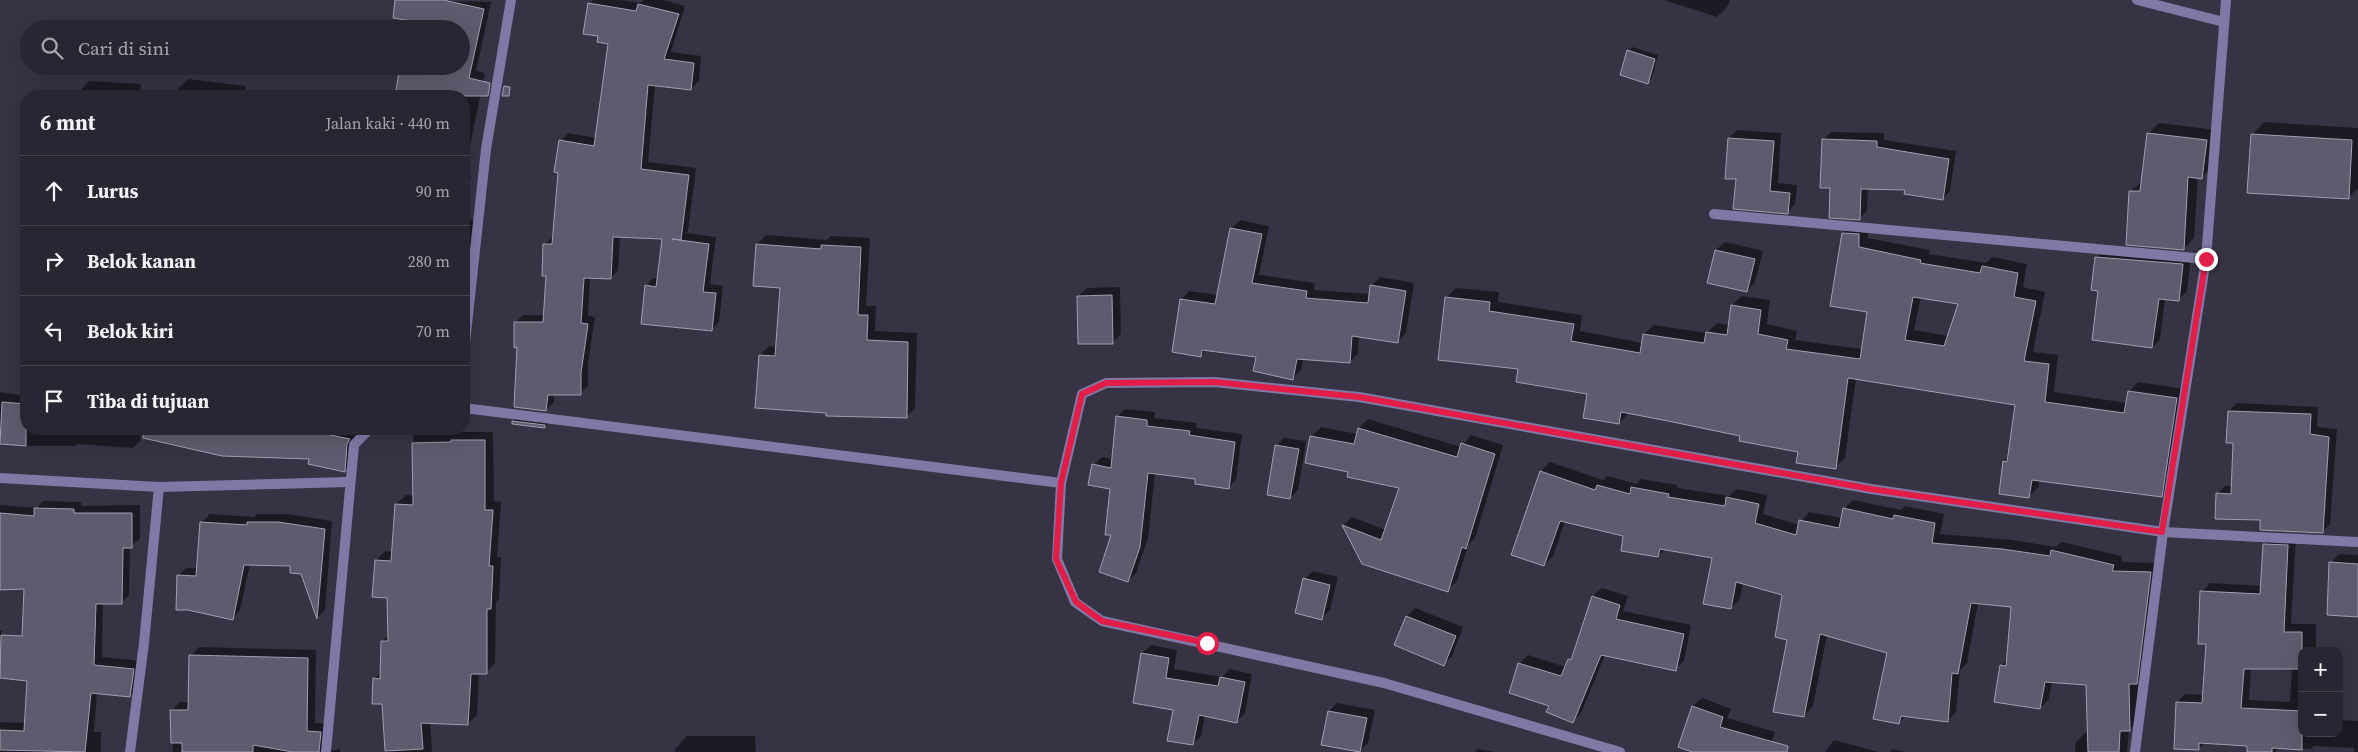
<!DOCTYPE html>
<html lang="id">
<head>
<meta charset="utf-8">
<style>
	:root { --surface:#282633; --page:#302e3b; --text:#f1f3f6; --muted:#a5a5ac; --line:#44434e }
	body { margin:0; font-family:"Source Serif 4",serif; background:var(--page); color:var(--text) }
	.controls { position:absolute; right:15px; bottom:15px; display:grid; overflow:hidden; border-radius:10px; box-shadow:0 5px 20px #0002 }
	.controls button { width:45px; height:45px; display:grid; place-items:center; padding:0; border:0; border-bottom:1px solid var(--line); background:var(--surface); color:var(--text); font:25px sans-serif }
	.stop { position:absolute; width:15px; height:15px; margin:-11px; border:4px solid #e11d48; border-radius:50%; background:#fff }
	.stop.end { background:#e11d48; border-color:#fff; box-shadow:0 1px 5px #0008 }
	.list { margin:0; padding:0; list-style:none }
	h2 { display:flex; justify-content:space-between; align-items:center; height:65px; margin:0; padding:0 20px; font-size:21px }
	h2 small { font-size:16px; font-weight:400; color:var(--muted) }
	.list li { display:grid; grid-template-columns:32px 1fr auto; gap:15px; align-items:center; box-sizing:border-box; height:70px; padding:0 20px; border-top:1px solid var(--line) }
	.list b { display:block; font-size:19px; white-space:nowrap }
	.list em { font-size:16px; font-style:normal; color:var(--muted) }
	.icon { flex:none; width:28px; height:28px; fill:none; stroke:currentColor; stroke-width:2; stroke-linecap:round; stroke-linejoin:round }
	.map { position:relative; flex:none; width:2358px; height:752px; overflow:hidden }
	.search { position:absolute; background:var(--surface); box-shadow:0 5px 20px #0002; left:20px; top:20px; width:450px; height:55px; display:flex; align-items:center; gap:12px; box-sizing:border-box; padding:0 18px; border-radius:28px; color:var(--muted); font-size:19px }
	.panel { position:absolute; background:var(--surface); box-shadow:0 5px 20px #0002; left:20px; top:90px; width:450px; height:345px; border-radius:20px }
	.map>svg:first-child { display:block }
</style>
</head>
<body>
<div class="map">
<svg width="2358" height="752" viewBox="0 0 2358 752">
	<rect width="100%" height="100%" fill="#363344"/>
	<g fill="#0007" fill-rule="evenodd">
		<polygon points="397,0 491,2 476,71 485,73 464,175 471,176 464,208 464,96 409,96 461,66 461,29 409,29 411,20"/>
		<polygon points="593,0 620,0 640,3 644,0 663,0 685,6 671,52 701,56 699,81 691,89 655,85 648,162 696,168 688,231 686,233 716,237 710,284 723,286 719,322 711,330 646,286 653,278 658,279 663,238 620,236 618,270 611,278 590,277 588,316 595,317 588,364 588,386 580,394 554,394 554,402 546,410 518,346 515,323 523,315 545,315 547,275 545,244 554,236 561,141 568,133 597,138 610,43 600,35 589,4"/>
		<polygon points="1664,0 1730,0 1728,6 1717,17"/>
		<polygon points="1632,47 1658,55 1652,78 1648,82 1628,51"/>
		<polygon points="188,79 246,86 245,96 175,96 176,91"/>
		<polygon points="89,81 141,84 140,96 80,96 81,90"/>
		<polygon points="2264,122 2358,128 2358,188 2348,198 2252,135"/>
		<polygon points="2159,123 2217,130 2213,167 2202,177 2198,177 2194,238 2184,249 2130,191 2143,181 2148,134"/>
		<polygon points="1737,130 1781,133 1778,183 1797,185 1795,204 1787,213 1738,178 1729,138"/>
		<polygon points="1831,132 1884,133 1884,140 1956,151 1950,191 1942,199 1906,188 1868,188 1867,211 1859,219 1831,187 1823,140"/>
		<polygon points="464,218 477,221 471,252 464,259"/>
		<polygon points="1240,220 1269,226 1259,275 1315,283 1314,290 1370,294 1372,285 1380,277 1414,283 1406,333 1397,342 1359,336 1358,354 1349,362 1303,358 1301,370 1292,379 1257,356 1207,349 1201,355 1181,300 1189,291 1218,295 1232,228"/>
		<path d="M1853,223L1869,225L1868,238L1930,250L1929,254L1986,263L1992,257L2027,264L2023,287L2045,292L2033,352L2058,355L2054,392L2127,403L2129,392L2138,382L2186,389L2171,486L2161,496L2039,480V487L2029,496L2004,462L2009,456L2017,404L1856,378L1845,458L1835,467L1799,451L1741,435L1629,413L1619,423L1589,393L1520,368L1447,297L1456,288L1499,292L1498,302L1582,315L1580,331L1643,343L1644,334L1654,325L1707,333L1717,323L1729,325L1732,305L1742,296L1770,300L1767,324L1797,331L1795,340L1862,349L1869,311L1843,233ZM1921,297L1959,303L1949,336L1914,330Z"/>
		<polygon points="766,235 827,240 831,236 870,238 866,306 876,306 875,331 917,333 915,408 906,417 760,355 769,346 777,347 781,286 757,244"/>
		<polygon points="1725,242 1763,251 1755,282 1747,291 1716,250"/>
		<polygon points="2105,249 2191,256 2187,291 2178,300 2165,298 2160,339 2152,347 2099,290 2093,289 2097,257"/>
		<polygon points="1120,287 1121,334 1113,342 1078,296 1087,288"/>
		<polygon points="26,374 26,429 141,429 140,441 133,448 78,444 75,446 23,446 0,442 0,392 25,396"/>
		<polygon points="2237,403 2318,407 2317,427 2337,429 2330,524 2322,532 2262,519 2217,494 2225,486 2232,486 2234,442 2229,411"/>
		<polygon points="1125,409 1155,412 1154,418 1197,423 1196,428 1242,434 1236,480 1228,488 1197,478 1155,473 1148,538 1136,573 1128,581 1113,534 1111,488 1094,465 1102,457 1113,459 1117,417"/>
		<polygon points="517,418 549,422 545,426 513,422"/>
		<polygon points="1368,419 1461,447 1471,435 1503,445 1475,538 1468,545 1457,581 1447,590 1343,526 1352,517 1386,530 1401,488 1349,471 1312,436 1321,427 1358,434 1359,428"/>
		<polygon points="184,429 350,429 358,430 353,462 344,471 311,458 180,445"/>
		<polygon points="413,429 450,429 449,432 493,432 494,501 501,502 497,557 501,557 499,599 496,602 495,663 486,672 479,672 477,715 468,724 430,722 432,752 386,752 384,703 374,679 382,671 383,641 389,634 388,597 376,560 385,551 393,552 396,504 406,495 414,496"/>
		<polygon points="1284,438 1306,441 1298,490 1290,498 1276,446"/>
		<polygon points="1550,462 1603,480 1607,476 1636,484 1641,479 1677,485 1677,488 1729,496 1737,489 1767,495 1763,514 1799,525 1809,512 1842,518 1844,509 1853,500 1901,510 1905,506 1944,514 1940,534 2012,540 2056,547 2061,542 2122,556 2121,562 2160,563 2146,673 2138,681 2139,720 2129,730 2127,752 2075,752 2076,742 2085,733 2088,733 2087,684 2052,681 2049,699 2040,708 2001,666 2008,659 2013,606 1978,603 1967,663 1960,670 1956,712 1947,721 1906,716 1898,723 1889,652 1827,635 1813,706 1804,716 1788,639 1783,594 1743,582 1740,599 1731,608 1713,557 1665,549 1658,556 1624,535 1565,521 1553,556 1544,565 1512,554 1541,471"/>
		<polygon points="43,501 81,502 81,506 140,505 140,539 130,547 129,595 121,603 103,602 102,657 141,661 138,688 130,696 97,692 94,732 101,732 101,752 0,752 0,722 26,723 36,562 0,589 0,505 37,508"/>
		<polygon points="210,514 254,517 257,514 287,514 332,521 325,610 318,617 302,573 292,565 250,564 240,610 232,619 178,576 186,568 198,568 202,522"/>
		<path d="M2272,536L2296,537L2291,624H2316V651H2302V733H2339V720L2358,721V752H2354V748L2314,746L2311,749L2280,747L2275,752H2248V745L2206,742L2198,749L2177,702L2185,694L2204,695L2208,643L2202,592L2210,583L2262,586L2264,545ZM2292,667L2290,702L2249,700L2251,668Z"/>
		<polygon points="2339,554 2358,555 2358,614 2331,563"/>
		<polygon points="1313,571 1338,577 1330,610 1322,618 1304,579"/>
		<polygon points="1602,588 1628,596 1623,611 1691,625 1684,661 1675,669 1605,655 1581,713 1572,722 1550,705 1519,664 1528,655 1566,667 1574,655 1593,596"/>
		<polygon points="1415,608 1463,627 1452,656 1444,664 1407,616"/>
		<polygon points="0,631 2,631 0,648"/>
		<polygon points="1151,645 1177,650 1174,669 1222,677 1230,669 1252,674 1245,713 1236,722 1205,715 1201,736 1193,744 1174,709 1134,702 1142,653"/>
		<polygon points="199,647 316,650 315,723 329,724 327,746 334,751 340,748 340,752 173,752 171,711 180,702 190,702 190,656"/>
		<polygon points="1702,698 1731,709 1727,718 1775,732 1769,752 1694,752 1679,746 1693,706"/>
		<polygon points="1337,703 1375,710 1368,743 1359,751 1329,711"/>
		<polygon points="687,736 755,736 756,752 675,752 675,749"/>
		<polygon points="1834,740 1879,752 1825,752"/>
		<polygon points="1478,749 1494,752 1475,752"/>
		<polygon points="1893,749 1904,752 1890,752"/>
	</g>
	<g fill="#5d5b6d" stroke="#a09eb2" fill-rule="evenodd">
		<polygon points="395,0 443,0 484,9 469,78 490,83 488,96 395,96 400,66 461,66 461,29 435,29 436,25 393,18"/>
		<polygon points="588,3 636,11 638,4 679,14 664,59 694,63 691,90 648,85 641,169 689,175 681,240 672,239 709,244 703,292 716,293 712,331 641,324 645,285 656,287 662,239 613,237 611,279 584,278 581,323 588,324 581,373 581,395 548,395 546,411 514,407 517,347 514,348 514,322 543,322 546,276 542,276 543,244 552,244 558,173 554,172 559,140 594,146 608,44 597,42 598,36 583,34"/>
		<polygon points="1627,50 1655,59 1648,84 1620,75"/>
		<polygon points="504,86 510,87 509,96 502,96"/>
		<polygon points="2147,133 2207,140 2202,179 2188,177 2184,250 2126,245 2129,191 2140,191"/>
		<polygon points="2251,134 2352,140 2349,199 2247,193"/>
		<polygon points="1728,138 1774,141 1770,191 1790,193 1788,214 1733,209 1736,179 1725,179"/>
		<polygon points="1822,139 1877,141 1877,147 1949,159 1943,200 1904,194 1905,190 1861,189 1860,220 1829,218 1830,188 1820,188"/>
		<polygon points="1230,228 1262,234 1252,283 1307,291 1306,298 1368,303 1370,285 1406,291 1398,343 1352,336 1350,363 1297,359 1293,380 1253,371 1256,357 1202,350 1201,357 1172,352 1180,299 1215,304"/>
		<path d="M1842,233L1859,234V247L1921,260L1920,263L1980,273L1982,266L2018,273L2014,297L2036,301L2024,361L2049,364L2045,402L2124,413L2128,391L2177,398L2162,497L2032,480L2029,498L1999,494L2003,461L2007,462L2015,405L1848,378L1836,469L1796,463L1798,452L1739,441L1740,436L1668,421L1621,412L1619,424L1583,418L1587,394L1516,382L1518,369L1438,360L1445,297L1490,302L1489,311L1574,324L1571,341L1640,353L1643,334L1704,343L1706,332L1727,335L1731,305L1761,310L1758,334L1788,340L1786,349L1860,359L1867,312L1830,306ZM1913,297L1958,304L1944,346L1905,340Z"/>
		<polygon points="756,244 821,249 821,245 861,247 858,315 868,315 867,340 908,342 907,418 826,416 826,413 755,408 759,355 775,356 780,288 753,286"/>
		<polygon points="1715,250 1755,259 1747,292 1707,283"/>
		<polygon points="2095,257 2183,264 2179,301 2159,299 2152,348 2092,340 2098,291 2091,290"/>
		<polygon points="1112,295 1113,344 1078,344 1077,296"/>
		<polygon points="2,402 26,404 26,446 0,444"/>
		<polygon points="2228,411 2311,414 2310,434 2329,437 2323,533 2260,530 2260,520 2215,519 2216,493 2231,494 2233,443 2226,443"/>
		<polygon points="1116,416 1147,420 1147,426 1190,431 1189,435 1235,442 1229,489 1195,484 1195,479 1148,473 1140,547 1128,582 1099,572 1111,535 1105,535 1110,489 1088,485 1092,464 1111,468"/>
		<polygon points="512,421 545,425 545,428 512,424"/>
		<polygon points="1358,428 1457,457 1461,443 1495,454 1466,549 1462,547 1448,592 1362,564 1342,525 1381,540 1399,488 1347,477 1348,472 1305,463 1310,436 1354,444"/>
		<polygon points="144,429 302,429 350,439 347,444 345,472 308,464 309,459 222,456 143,438"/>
		<polygon points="451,440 485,440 485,510 493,510 489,566 493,566 491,609 487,609 487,674 471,674 468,725 421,723 423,749 385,751 382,704 372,704 373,678 380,679 381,641 388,641 387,598 372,597 375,560 391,561 395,504 413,505 412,443 451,442"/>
		<polygon points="1275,445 1299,449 1290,499 1267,495"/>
		<polygon points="1540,471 1595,490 1597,485 1630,494 1631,487 1669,494 1668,497 1725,506 1726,497 1759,504 1755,523 1796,535 1799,520 1839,528 1843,508 1893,519 1894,515 1935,523 1932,543 2002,549 2050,556 2051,550 2114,565 2112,571 2151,572 2137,684 2129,684 2130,731 2120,731 2119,752 2088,752 2086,685 2045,682 2040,709 1994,702 2000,665 2006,666 2011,607 1971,603 1958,674 1952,673 1948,722 1901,716 1899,724 1873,719 1887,653 1820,634 1804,717 1773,712 1787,640 1775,637 1782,595 1736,582 1731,609 1703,604 1712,558 1660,549 1658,557 1621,551 1623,536 1560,521 1544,566 1511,555"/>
		<polygon points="34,508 74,509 74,513 132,513 132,548 123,548 122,604 96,604 94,665 134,669 130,697 91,693 85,752 0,750 0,730 24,731 27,681 0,678 1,635 22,636 24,589 0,590 0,513 34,516"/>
		<polygon points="200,522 247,525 247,522 278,522 325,529 317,619 301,574 290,573 290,566 244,565 233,620 188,610 176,610 177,575 196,576"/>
		<polygon points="2263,544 2288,545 2284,632 2302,632 2302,669 2244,669 2241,708 2302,711 2302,750 2272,748 2272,752 2247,752 2247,746 2199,743 2199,750 2174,749 2176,702 2202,703 2206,644 2198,644 2200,591 2260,594"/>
		<polygon points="2329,562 2358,564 2358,617 2327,615"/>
		<polygon points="1303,578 1330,585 1322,620 1295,613"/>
		<polygon points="1592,596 1620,605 1616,619 1684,634 1676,671 1601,655 1573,723 1546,712 1549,706 1509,693 1518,663 1561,676 1568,659 1571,660"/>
		<polygon points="1406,616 1456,636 1444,666 1394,645"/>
		<polygon points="1141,653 1169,658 1166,678 1218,686 1220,677 1245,682 1237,723 1199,715 1193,745 1167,741 1173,710 1133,703"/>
		<polygon points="189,655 308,658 307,731 321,732 319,752 293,752 253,745 253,752 182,752 182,743 171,743 170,710 188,710"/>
		<polygon points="1692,706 1723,717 1720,727 1788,746 1787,752 1692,752 1678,747"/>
		<polygon points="1328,711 1367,718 1360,752 1321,745"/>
	</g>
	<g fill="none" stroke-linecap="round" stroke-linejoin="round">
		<g stroke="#8079a6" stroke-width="10">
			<polyline points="2137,0 2224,22"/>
			<polyline points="1714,214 2206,259"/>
			<polyline points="464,352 486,149 511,0"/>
			<polyline points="464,408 1061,483"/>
			<polyline points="0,478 159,487 349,482"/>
			<polyline points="130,752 144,643 159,487"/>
			<polyline points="326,752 354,445 369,429"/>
			<polyline points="1620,752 1384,683 1102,621 1075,602 1057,559 1061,483 1082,394 1106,383 1215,382 1359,397 1871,489 2163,532 2358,542"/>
			<polyline points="2135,752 2163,532 2206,259 2226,0"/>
		</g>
	</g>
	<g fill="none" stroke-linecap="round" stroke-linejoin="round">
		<polyline stroke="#e11d48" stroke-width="6" points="1207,643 1102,621 1076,602 1056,559 1061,483 1082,394 1106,383 1215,382 1359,397 1871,489 2162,532 2206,259"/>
	</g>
</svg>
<div class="controls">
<button>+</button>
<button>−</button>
</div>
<div class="stop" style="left:1207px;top:643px"></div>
<div class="stop end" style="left:2206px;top:259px"></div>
<div class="search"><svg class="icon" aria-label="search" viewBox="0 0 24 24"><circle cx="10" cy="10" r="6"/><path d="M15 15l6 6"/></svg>Cari di sini</div>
<section class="panel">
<h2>6 mnt<small>Jalan kaki · 440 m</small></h2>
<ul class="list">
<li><svg class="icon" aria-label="ahead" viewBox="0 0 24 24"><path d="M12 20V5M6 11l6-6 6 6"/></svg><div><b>Lurus</b></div><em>90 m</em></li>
<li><svg class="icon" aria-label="right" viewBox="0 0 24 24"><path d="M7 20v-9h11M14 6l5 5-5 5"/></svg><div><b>Belok kanan</b></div><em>280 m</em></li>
<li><svg class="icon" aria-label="left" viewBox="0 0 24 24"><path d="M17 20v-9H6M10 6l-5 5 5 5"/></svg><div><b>Belok kiri</b></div><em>70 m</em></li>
<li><svg class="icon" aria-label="arrive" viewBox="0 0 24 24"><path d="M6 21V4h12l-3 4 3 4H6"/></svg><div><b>Tiba di tujuan</b></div></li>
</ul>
</section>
</div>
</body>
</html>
